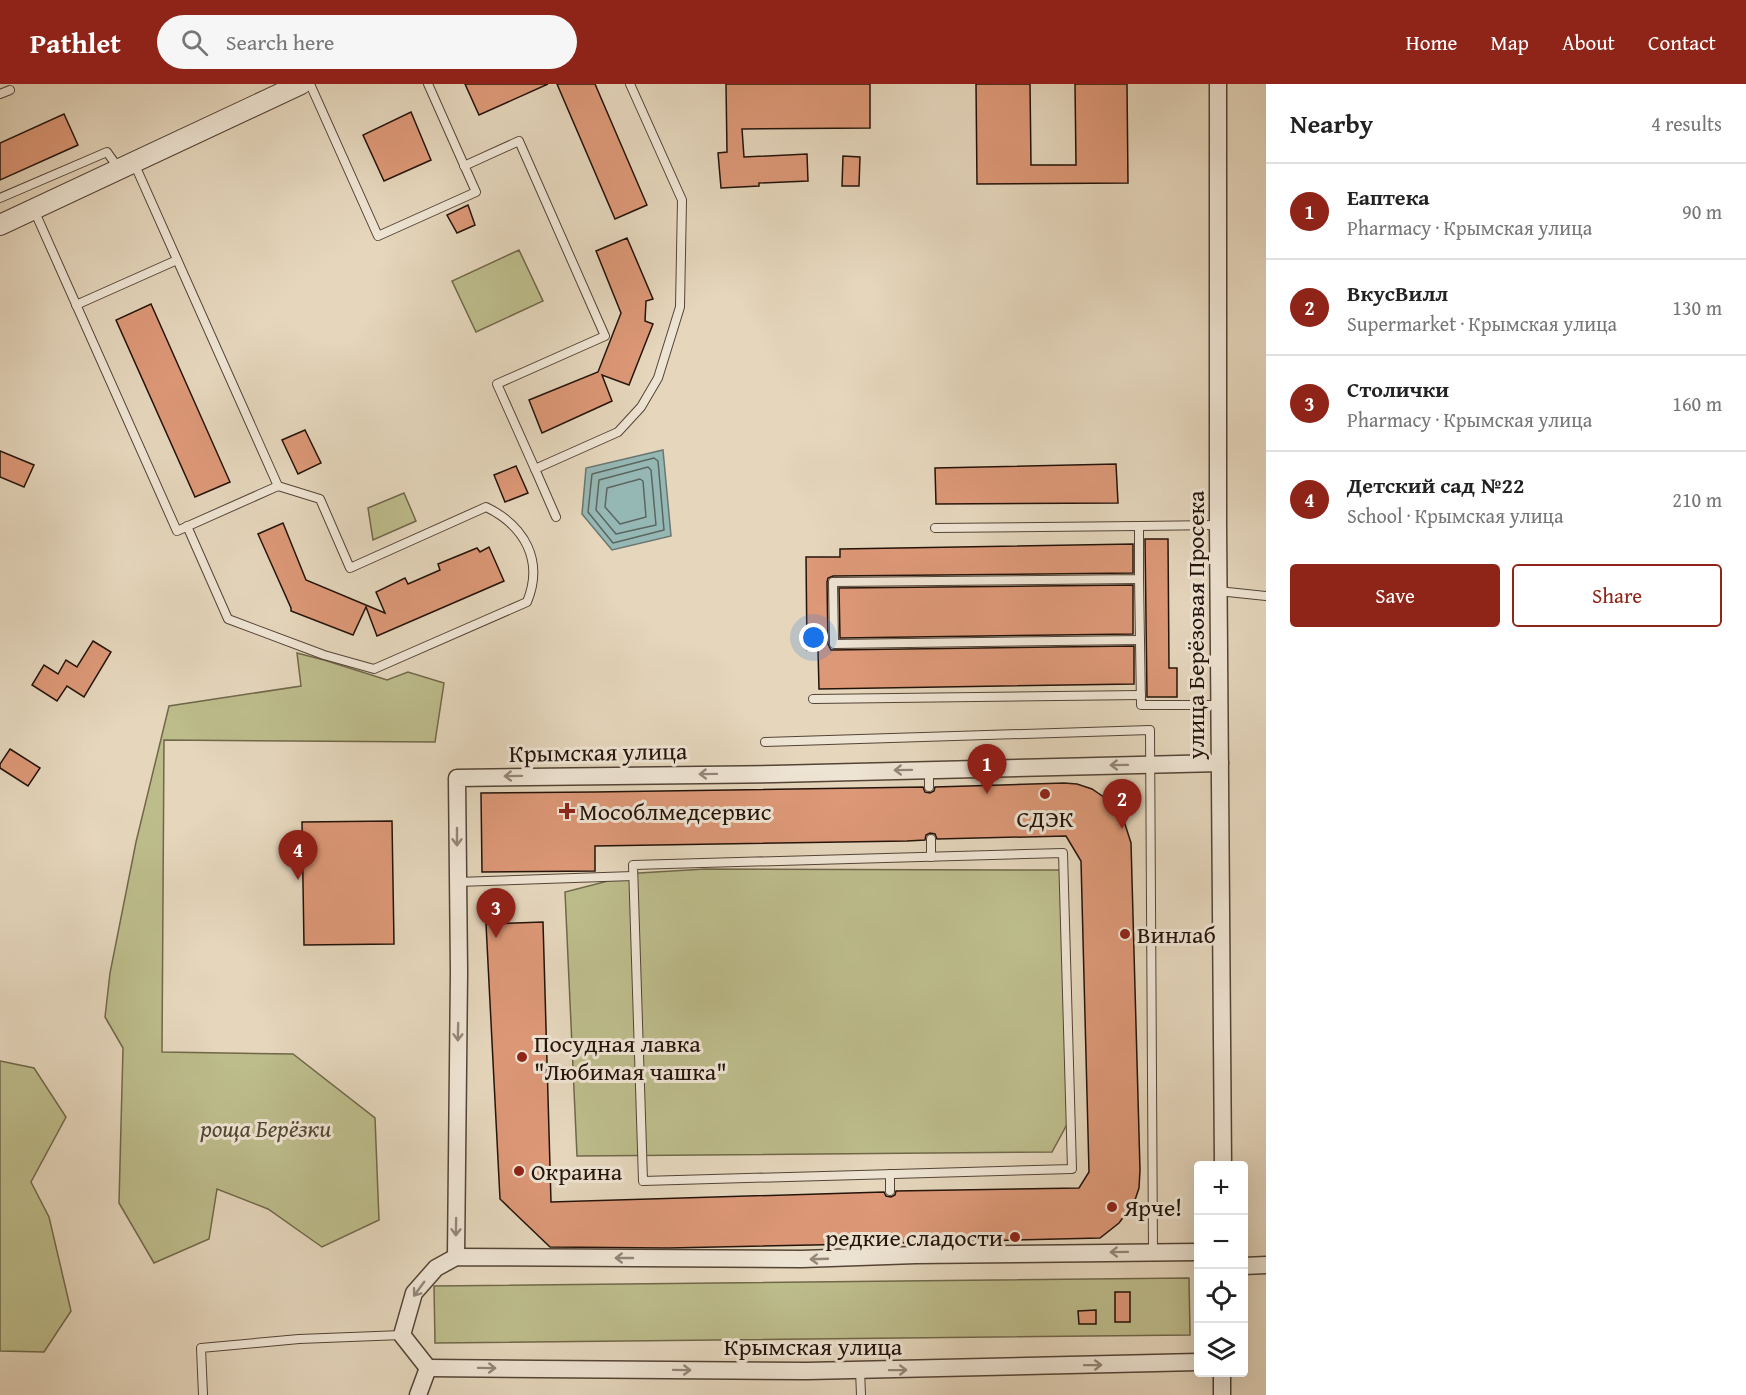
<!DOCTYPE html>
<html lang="en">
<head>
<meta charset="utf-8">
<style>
	:root { --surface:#fff; --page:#f6f6f6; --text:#222; --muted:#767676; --line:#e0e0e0; --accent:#8f2418 }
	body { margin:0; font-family:"Gentium Book Plus",serif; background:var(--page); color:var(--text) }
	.controls { position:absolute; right:18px; bottom:18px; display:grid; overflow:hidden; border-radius:6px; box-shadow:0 6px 24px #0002 }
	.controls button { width:54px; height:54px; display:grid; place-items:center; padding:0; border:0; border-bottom:2px solid var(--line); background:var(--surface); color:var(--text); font:30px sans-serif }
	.you { position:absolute; left:814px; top:554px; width:21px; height:21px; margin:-15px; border:4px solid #fff; border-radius:50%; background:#1a73e8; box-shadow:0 0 0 9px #1a73e833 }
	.badge { display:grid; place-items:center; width:39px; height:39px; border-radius:50%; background:var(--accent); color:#fff; font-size:20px; font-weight:700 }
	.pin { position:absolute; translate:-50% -50px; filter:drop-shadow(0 2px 3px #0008) }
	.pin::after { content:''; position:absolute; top:32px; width:21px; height:18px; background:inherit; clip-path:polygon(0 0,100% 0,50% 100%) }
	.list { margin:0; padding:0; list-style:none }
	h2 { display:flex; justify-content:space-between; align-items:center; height:78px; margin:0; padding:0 24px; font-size:26px }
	h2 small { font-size:20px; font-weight:400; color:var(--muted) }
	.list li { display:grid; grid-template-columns:39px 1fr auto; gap:18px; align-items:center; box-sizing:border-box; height:96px; padding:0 24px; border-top:2px solid var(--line) }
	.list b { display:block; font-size:22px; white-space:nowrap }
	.list p { margin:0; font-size:20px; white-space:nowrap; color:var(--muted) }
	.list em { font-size:20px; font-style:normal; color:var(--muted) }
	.actions { display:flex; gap:12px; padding:18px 24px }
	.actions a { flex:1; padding:14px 0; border:2px solid var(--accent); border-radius:6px; text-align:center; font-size:21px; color:var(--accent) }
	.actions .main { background:var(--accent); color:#fff }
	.icon { flex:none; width:33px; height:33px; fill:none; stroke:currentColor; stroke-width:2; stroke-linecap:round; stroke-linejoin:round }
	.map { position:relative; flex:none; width:1266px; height:1311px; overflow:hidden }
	header { display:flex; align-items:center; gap:36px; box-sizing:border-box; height:84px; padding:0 30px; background:var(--accent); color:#fff }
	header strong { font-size:28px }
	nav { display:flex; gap:33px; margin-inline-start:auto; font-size:21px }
	.search { width:420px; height:54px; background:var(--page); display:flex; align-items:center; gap:15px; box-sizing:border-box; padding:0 21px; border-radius:33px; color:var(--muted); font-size:22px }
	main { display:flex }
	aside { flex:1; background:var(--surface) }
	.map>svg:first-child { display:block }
</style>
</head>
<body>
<header>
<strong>Pathlet</strong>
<div class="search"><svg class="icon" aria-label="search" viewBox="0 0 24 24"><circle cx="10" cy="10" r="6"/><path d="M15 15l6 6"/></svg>Search here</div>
<nav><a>Home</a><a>Map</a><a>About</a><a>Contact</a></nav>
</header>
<main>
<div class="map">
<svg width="1266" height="1311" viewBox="0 0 1266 1311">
	<rect width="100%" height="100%" fill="#e5d6bc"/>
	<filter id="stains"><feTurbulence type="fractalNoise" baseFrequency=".00333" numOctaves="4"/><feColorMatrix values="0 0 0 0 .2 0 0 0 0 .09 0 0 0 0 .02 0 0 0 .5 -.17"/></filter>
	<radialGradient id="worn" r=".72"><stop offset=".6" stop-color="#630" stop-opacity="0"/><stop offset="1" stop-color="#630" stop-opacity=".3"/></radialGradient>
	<g fill="#bdbc8b" stroke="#70684a" stroke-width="1.5">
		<polygon points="519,166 543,217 476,248 452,197"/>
		<polygon points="404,409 416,437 373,456 368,424"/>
		<polygon points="297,569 324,576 387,596 408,588 444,599 435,658 164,656 162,968 293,970 375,1034 379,1136 322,1163 268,1125 217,1105 209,1155 154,1179 119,1119 123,964 105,933 110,889 136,758 169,622 301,602"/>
		<polygon points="705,785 1060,786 1071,1033 1052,1068 577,1072 565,808 639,789"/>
		<polygon points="0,977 34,984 66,1033 31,1098 49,1133 71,1227 44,1268 0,1267"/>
		<polygon points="1189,1194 1190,1251 435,1259 434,1202"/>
	</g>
	<polygon fill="#96b8b5" stroke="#687671" stroke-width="1.5" points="663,366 671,452 612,466 582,430 586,384"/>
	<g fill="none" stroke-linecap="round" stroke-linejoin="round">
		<g stroke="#5c6660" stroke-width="1.5">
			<polygon points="654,374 658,377 664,446 613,459 588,428 592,390"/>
			<polygon points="648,383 651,386 656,441 616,450 596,426 599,396"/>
			<polygon points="640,395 643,397 646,433 620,440 605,423 607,404"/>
		</g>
	</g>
	<g fill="#dd9877" stroke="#23130a" stroke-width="1.5">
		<polygon points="465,0 548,0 479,31"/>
		<polygon points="557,0 595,0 647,121 615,135"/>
		<polygon points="726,0 870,0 870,44 742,45 744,73 807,70 808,97 759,99 759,102 721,104 718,69 727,68"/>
		<polygon points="976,0 1030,0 1031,81 1076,81 1075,0 1127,0 1128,99 977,100"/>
		<polygon points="411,28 431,76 384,97 363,51"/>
		<polygon points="64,30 78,61 0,96 0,59"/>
		<polygon points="843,72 860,73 859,102 842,102"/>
		<polygon points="468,121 475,141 457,149 447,131"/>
		<polygon points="627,154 653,215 646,217 645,237 653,240 629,301 602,291 612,317 542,349 529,316 598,288 621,229 596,167"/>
		<polygon points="151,220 230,398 195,413 116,236"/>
		<polygon points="305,346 321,379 298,390 282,356"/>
		<polygon points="0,367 34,381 24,403 0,393"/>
		<polygon points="1116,380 1118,419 936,420 935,384"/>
		<polygon points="516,382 528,409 505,418 494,391"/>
		<polygon points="283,439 306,496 385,529 376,508 405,494 408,500 440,486 438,480 477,464 480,468 489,463 504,497 377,552 366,523 353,551 291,527 291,524 258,450"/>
		<polygon points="1145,455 1168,455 1169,584 1177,584 1177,613 1147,613"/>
		<polygon points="1133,460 1133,489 833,492 828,494 827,498 828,560 831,566 1134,562 1134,600 819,605 818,566 807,566 806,473 840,473 840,465"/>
		<polygon points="1133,501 1133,550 840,554 839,504"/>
		<polygon points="93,557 111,568 84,613 67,602 57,617 32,601 44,581 58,590 66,576 77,583"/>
		<polygon points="10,665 40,684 28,702 0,684 0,680"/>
		<polygon points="1064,699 1077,700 1092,705 1111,718 1124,737 1131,759 1140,1086 1139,1104 1134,1119 1119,1139 1100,1154 899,1159 897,1154 892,1153 888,1155 887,1159 862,1160 668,1164 550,1163 500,1115 486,840 543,838 551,1118 884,1108 886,1112 891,1113 895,1111 896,1107 1079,1104 1089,1088 1081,777 1066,752 937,755 935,750 930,749 926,751 925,756 907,757 595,762 595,787 482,788 481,709 594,708 923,703 925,708 930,709 934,707 935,703"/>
		<polygon points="392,737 394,860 304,861 302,738"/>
		<rect x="1115" y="1208" width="15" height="30"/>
		<polygon points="1096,1226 1096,1240 1079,1240 1078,1227"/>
	</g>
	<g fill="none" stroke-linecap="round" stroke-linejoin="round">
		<defs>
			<g id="service">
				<polyline points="310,0 378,152 476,108 428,0"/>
				<polyline points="0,10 10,6"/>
				<polyline points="134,79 278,402"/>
				<polyline points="464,82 519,57 605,252 497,300 535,385"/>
				<polyline points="0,114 107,68 119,85"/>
				<path d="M34,126L177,447L278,402L320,415L350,484L486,423C525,442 544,477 527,518L374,585L324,571L228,535L187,442"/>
				<polyline points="76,221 177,176"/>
				<polyline points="556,433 535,385 618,348 641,323 658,294 680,223 682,116 630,0"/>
				<polyline points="935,444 1139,442"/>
				<polyline points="1139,495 1141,621 1219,621"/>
				<polyline points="1218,507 1266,512"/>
				<polyline points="1140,556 834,560 833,498 1139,495 1139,442 1218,441"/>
				<polyline points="813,615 1141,611"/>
				<polyline points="765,658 1150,646 1153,1168"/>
				<polyline points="929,686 929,703"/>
				<polyline points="931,755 931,773"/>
				<polygon points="1063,769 1072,1085 643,1097 633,781"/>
				<polyline points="457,798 633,792"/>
				<polyline points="890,1090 890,1107"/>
				<polyline points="893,1159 893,1172"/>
				<polyline points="860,1286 861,1311"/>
				<polyline points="203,1311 201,1264 299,1255 402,1251"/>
			</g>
			<g id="minor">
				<polyline points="1218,0 1218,441 1223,1082"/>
				<polyline points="456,1173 459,888 457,694 774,690 1220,679"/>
				<polyline points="1244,1182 1266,1181"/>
				<polyline points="428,1284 402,1251 414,1209 436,1184 456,1173 802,1175 916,1171 1198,1168"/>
				<polyline points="428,1284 807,1287 1198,1278"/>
				<polyline points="418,1311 428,1284"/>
				<polyline points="1222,1311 1222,1288"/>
			</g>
			<polyline id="tertiary" points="0,141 301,0"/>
		</defs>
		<use href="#service" stroke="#544436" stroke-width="10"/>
		<use href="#minor" stroke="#544436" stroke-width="19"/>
		<use href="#tertiary" stroke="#544436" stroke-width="22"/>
		<use href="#service" stroke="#eee4d3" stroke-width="8"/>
		<use href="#minor" stroke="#eee4d3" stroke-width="16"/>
		<use href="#tertiary" stroke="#eee4d3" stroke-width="20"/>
	</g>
	<defs><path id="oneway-shaft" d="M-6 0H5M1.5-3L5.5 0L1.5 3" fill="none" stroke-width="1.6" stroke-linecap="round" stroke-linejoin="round" transform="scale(1.5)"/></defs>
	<g stroke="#938679">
		<use href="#oneway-shaft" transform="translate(1119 681) rotate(179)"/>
		<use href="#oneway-shaft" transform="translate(903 686) rotate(179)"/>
		<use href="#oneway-shaft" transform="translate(708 690) rotate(179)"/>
		<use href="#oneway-shaft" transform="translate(513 692) rotate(179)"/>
		<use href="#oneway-shaft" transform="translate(457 753) rotate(90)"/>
		<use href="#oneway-shaft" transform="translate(458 948) rotate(91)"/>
		<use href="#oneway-shaft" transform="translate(456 1143) rotate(91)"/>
		<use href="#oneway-shaft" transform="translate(1119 1168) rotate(179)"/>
		<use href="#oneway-shaft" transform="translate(624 1174) rotate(-180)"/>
		<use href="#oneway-shaft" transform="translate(819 1175) rotate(178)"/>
		<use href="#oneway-shaft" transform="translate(419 1205) rotate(126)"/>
		<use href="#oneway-shaft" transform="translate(1093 1281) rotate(-1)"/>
		<use href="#oneway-shaft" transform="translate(487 1284) rotate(1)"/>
		<use href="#oneway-shaft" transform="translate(682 1286) rotate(1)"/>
		<use href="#oneway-shaft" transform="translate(898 1286) rotate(-1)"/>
	</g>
	<g fill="#8f2418" stroke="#eee4d3" stroke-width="2">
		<circle cx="1045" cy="710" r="6"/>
		<path d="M564 718h6v6h6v6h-6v6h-6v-6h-6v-6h6z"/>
		<circle cx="1125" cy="850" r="6"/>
		<circle cx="522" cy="973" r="6"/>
		<circle cx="519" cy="1087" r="6"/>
		<circle cx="1112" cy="1123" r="6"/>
		<circle cx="1015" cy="1153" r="6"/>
	</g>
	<g text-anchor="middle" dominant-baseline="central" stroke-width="6" stroke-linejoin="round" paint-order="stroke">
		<g font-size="24" fill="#23130a" stroke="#eee4d3">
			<text transform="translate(1195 541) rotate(-90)">улица Берёзовая Просека</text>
			<text transform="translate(598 668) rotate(-1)">Крымская улица</text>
			<text x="813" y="1262">Крымская улица</text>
		</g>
		<g font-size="24" fill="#23130a" stroke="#eee4d3" text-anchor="start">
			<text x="579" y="727">Мособлмедсервис</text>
			<text x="1045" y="734" text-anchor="middle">СДЭК</text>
			<text x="1137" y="850">Винлаб</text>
			<text x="534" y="959">Посудная лавка<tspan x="534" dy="28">"Любимая чашка"</tspan></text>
			<text x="531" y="1087">Окраина</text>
			<text x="1124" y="1123">Ярче!</text>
			<text x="1003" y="1153" text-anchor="end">редкие сладости</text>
		</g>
		<g font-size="24" font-style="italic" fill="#514631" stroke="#eee4d3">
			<text x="266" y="1044">роща Берёзки</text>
		</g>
	</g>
	<rect width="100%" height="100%" filter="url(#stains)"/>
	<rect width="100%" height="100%" fill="url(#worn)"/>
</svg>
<div class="controls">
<button>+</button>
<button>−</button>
<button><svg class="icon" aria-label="locate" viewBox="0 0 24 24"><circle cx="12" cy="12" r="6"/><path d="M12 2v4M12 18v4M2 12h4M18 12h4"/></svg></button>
<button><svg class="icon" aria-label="layers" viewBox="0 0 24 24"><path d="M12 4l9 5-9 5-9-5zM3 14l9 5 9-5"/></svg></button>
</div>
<div class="you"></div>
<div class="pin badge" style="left:987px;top:710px">1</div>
<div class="pin badge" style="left:1122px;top:745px">2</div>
<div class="pin badge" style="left:496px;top:854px">3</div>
<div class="pin badge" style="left:298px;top:796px">4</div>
</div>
<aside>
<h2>Nearby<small>4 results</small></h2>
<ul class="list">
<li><span class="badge">1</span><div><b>Еаптека</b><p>Pharmacy · Крымская улица</p></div><em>90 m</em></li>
<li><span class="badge">2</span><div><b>ВкусВилл</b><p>Supermarket · Крымская улица</p></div><em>130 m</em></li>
<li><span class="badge">3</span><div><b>Столички</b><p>Pharmacy · Крымская улица</p></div><em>160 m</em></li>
<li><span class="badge">4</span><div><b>Детский сад №22</b><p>School · Крымская улица</p></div><em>210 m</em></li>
</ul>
<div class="actions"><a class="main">Save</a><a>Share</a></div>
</aside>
</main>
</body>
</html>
